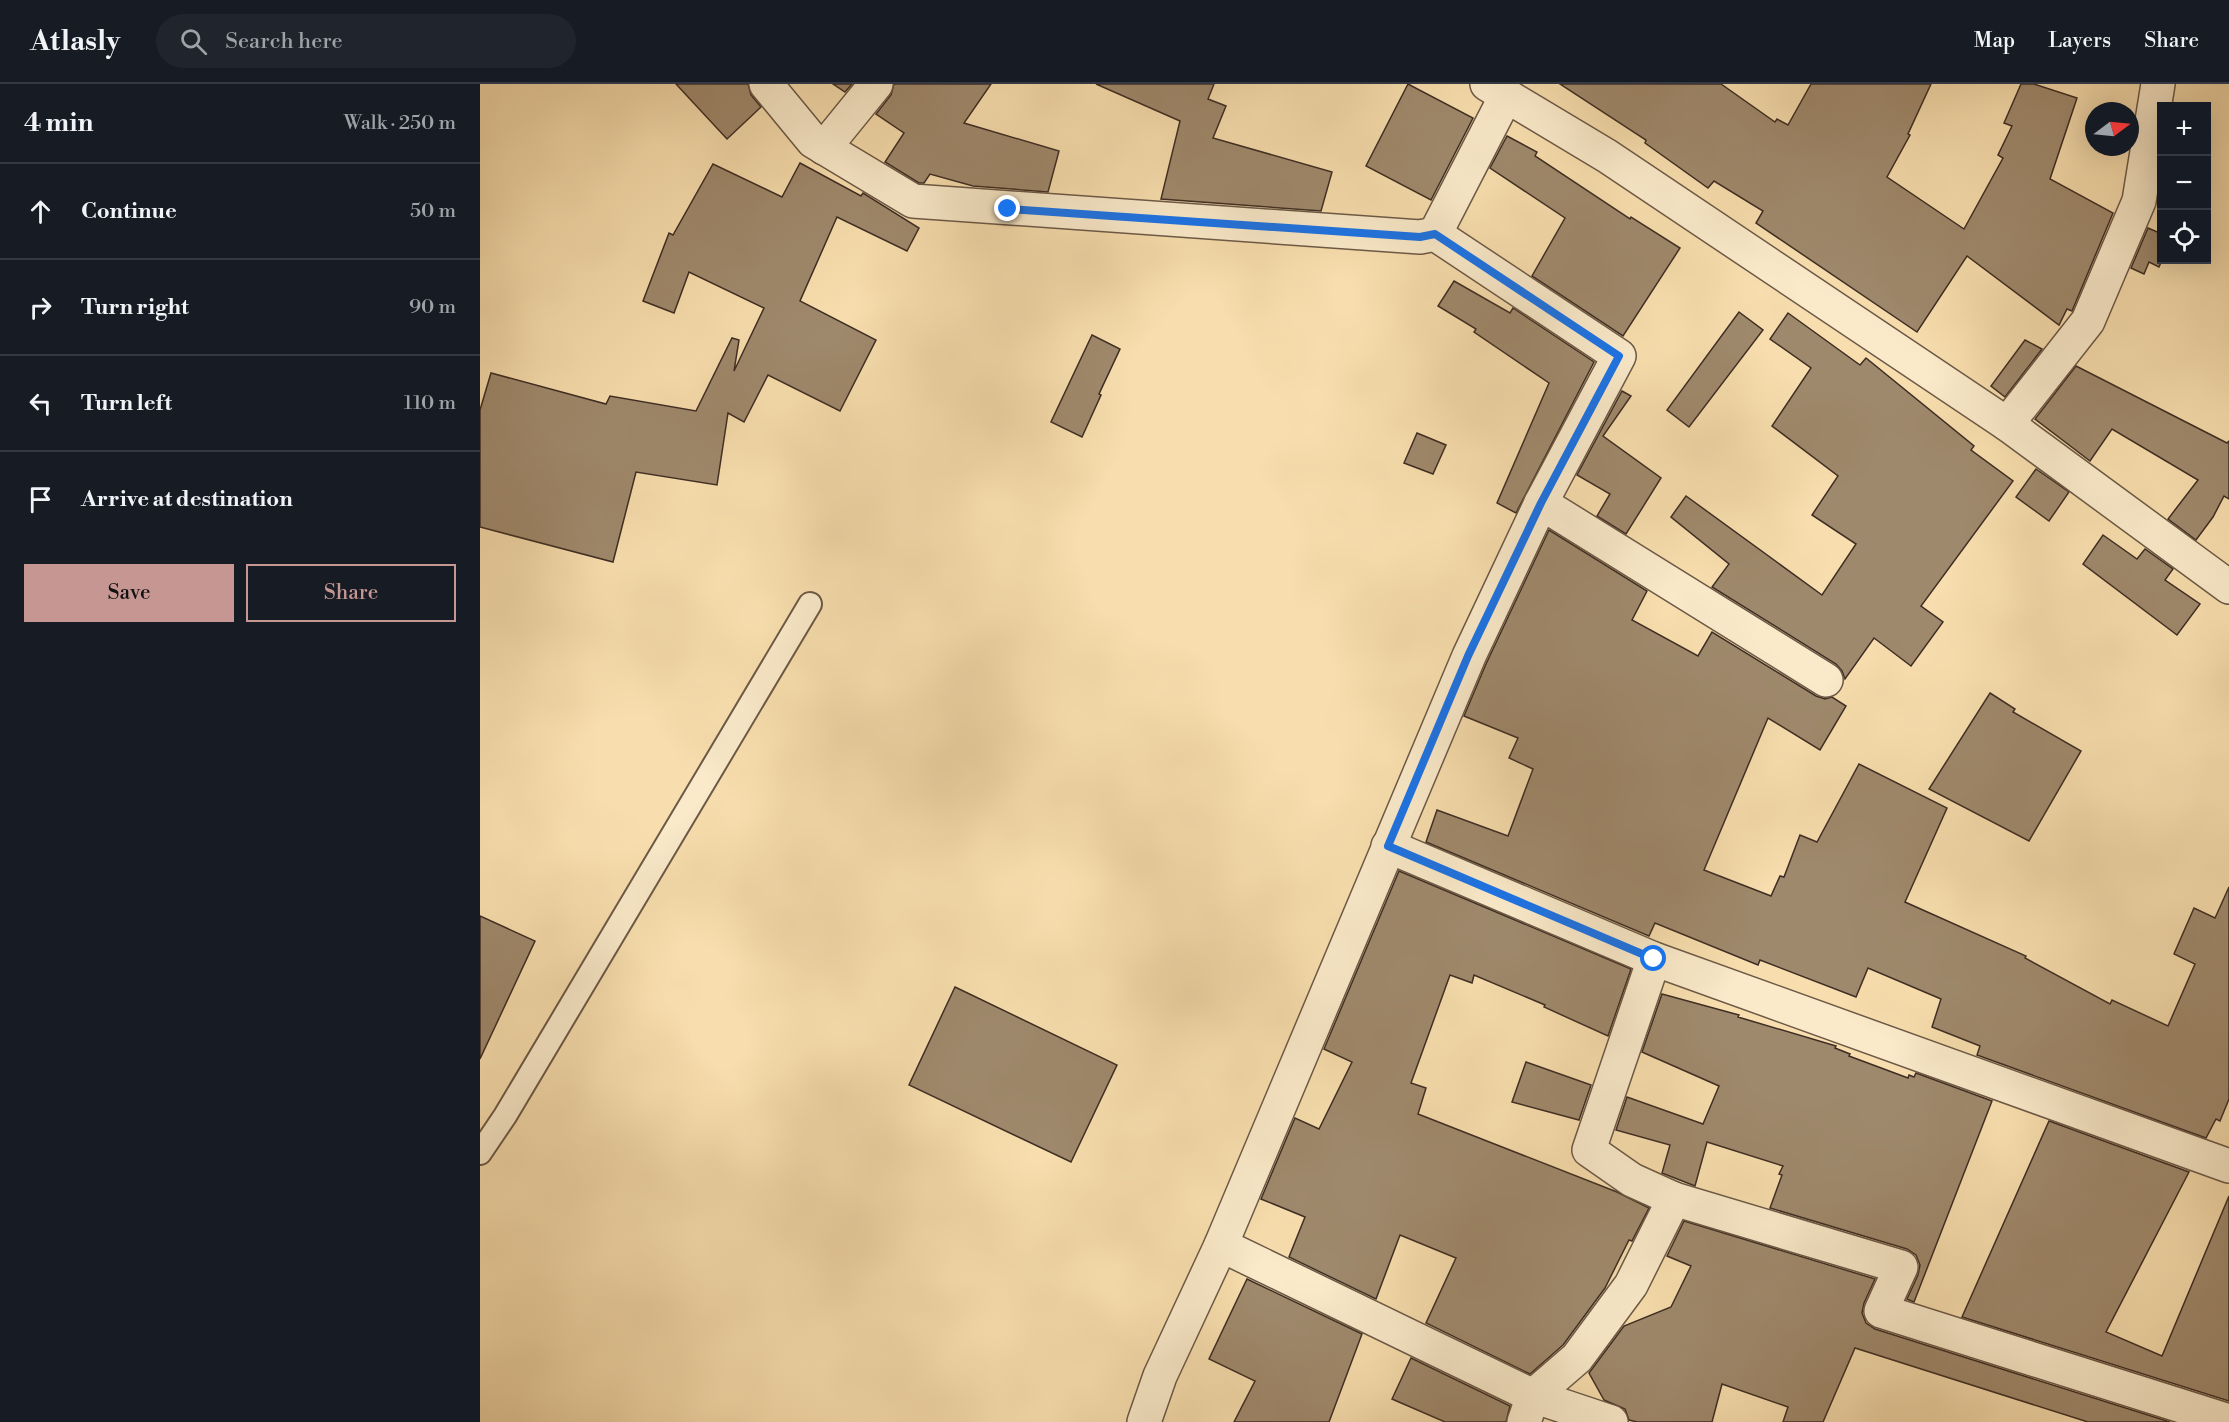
<!DOCTYPE html>
<html lang="en">
<head>
<meta charset="utf-8">
<style>
	:root { --surface:#171b24; --page:#20242c; --text:#f1f3f6; --muted:#9ea1a6; --line:#363941; --accent:#c59692 }
	body { margin:0; font-family:"Libre Bodoni",serif; background:var(--page); color:var(--text) }
	.controls { position:absolute; right:18px; top:18px; display:grid; overflow:hidden; border-radius:0px; box-shadow:0 6px 24px #0002 }
	.controls button { width:54px; height:54px; display:grid; place-items:center; padding:0; border:0; border-bottom:2px solid var(--line); background:var(--surface); color:var(--text); font:30px sans-serif }
	.compass { position:absolute; left:1605px; top:18px; width:54px; height:54px; border-radius:50%; background:var(--surface); box-shadow:0 6px 24px #0002; rotate:74deg }
	.stop { position:absolute; width:18px; height:18px; margin:-14px; border:4px solid #1a73e8; border-radius:50%; background:#fff }
	.stop.end { background:#1a73e8; border-color:#fff; box-shadow:0 2px 6px #0008 }
	.list { margin:0; padding:0; list-style:none }
	h2 { display:flex; justify-content:space-between; align-items:center; height:78px; margin:0; padding:0 24px; font-size:26px }
	h2 small { font-size:20px; font-weight:400; color:var(--muted) }
	.list li { display:grid; grid-template-columns:39px 1fr auto; gap:18px; align-items:center; box-sizing:border-box; height:96px; padding:0 24px; border-top:2px solid var(--line) }
	.list b { display:block; font-size:22px; white-space:nowrap }
	.list em { font-size:20px; font-style:normal; color:var(--muted) }
	.actions { display:flex; gap:12px; padding:18px 24px }
	.actions a { flex:1; padding:14px 0; border:2px solid var(--accent); border-radius:0px; text-align:center; font-size:21px; color:var(--accent) }
	.actions .main { background:var(--accent); color:#111 }
	.icon { flex:none; width:33px; height:33px; fill:none; stroke:currentColor; stroke-width:2; stroke-linecap:round; stroke-linejoin:round }
	.map { position:relative; flex:none; width:1749px; height:1338px; overflow:hidden }
	header { display:flex; align-items:center; gap:36px; box-sizing:border-box; height:84px; padding:0 30px; background:var(--surface); border-bottom:2px solid var(--line) }
	header strong { font-size:28px }
	nav { display:flex; gap:33px; margin-inline-start:auto; font-size:21px }
	.search { width:420px; height:54px; background:var(--page); display:flex; align-items:center; gap:15px; box-sizing:border-box; padding:0 21px; border-radius:33px; color:var(--muted); font-size:22px }
	main { display:flex }
	aside { flex:1; background:var(--surface) }
	.map>svg:first-child { display:block }
</style>
</head>
<body>
<header>
<strong>Atlasly</strong>
<div class="search"><svg class="icon" aria-label="search" viewBox="0 0 24 24"><circle cx="10" cy="10" r="6"/><path d="M15 15l6 6"/></svg>Search here</div>
<nav><a>Map</a><a>Layers</a><a>Share</a></nav>
</header>
<main>
<aside>
<h2>4 min<small>Walk · 250 m</small></h2>
<ul class="list">
<li><svg class="icon" aria-label="ahead" viewBox="0 0 24 24"><path d="M12 20V5M6 11l6-6 6 6"/></svg><div><b>Continue</b></div><em>50 m</em></li>
<li><svg class="icon" aria-label="right" viewBox="0 0 24 24"><path d="M7 20v-9h11M14 6l5 5-5 5"/></svg><div><b>Turn right</b></div><em>90 m</em></li>
<li><svg class="icon" aria-label="left" viewBox="0 0 24 24"><path d="M17 20v-9H6M10 6l-5 5 5 5"/></svg><div><b>Turn left</b></div><em>110 m</em></li>
<li><svg class="icon" aria-label="arrive" viewBox="0 0 24 24"><path d="M6 21V4h12l-3 4 3 4H6"/></svg><div><b>Arrive at destination</b></div></li>
</ul>
<div class="actions"><a class="main">Save</a><a>Share</a></div>
</aside>
<div class="map">
<svg width="1749" height="1338" viewBox="0 0 1749 1338">
	<rect width="100%" height="100%" fill="#f8deae"/>
	<filter id="stains"><feTurbulence type="fractalNoise" baseFrequency=".00333" numOctaves="4"/><feColorMatrix values="0 0 0 0 .2 0 0 0 0 .09 0 0 0 0 .02 0 0 0 .5 -.17"/></filter>
	<radialGradient id="worn" r=".72"><stop offset=".6" stop-color="#630" stop-opacity="0"/><stop offset="1" stop-color="#630" stop-opacity=".3"/></radialGradient>
	<g fill="#9f896c" stroke="#3e2d24" stroke-width="1.5">
		<polygon points="196,0 268,0 271,11 281,23 247,55"/>
		<polygon points="353,0 372,0 365,8"/>
		<polygon points="414,0 511,0 484,39 579,67 568,108 493,102 450,90 444,99 439,99 405,78 424,49 396,30 411,11"/>
		<polygon points="616,0 734,0 728,15 746,22 733,54 852,88 841,127 681,115 700,37"/>
		<polygon points="928,0 993,34 951,116 886,82"/>
		<polygon points="1080,0 1241,0 1295,38 1297,35 1308,41 1331,0 1451,0 1428,50 1430,51 1407,93 1484,145 1523,74 1518,71 1532,42 1524,39 1541,0 1554,0 1597,14 1570,95 1633,129 1592,227 1587,225 1579,241 1487,172 1437,248 1276,139 1283,127 1234,97 1228,104 1165,59 1166,56"/>
		<polygon points="1027,52 1057,68 1055,72 1150,135 1151,133 1200,164 1143,252 1052,192 1085,134 1010,84"/>
		<polygon points="320,79 381,112 383,109 439,144 427,167 357,133 320,217 396,256 360,327 288,291 264,338 248,329 237,401 156,388 133,478 0,443 0,326 11,289 126,320 130,312 216,327 252,254 259,256 254,287 284,224 209,188 194,229 163,217 189,149 193,151 233,80 302,113"/>
		<polygon points="1668,144 1682,150 1682,176 1679,183 1669,178 1664,190 1651,184"/>
		<polygon points="974,197 1030,229 1033,224 1114,278 1036,429 1017,419 1069,299 994,248 996,245 958,222"/>
		<polygon points="1259,228 1283,246 1209,343 1187,326"/>
		<polygon points="1308,229 1380,281 1386,274 1494,362 1491,366 1533,397 1441,522 1463,538 1431,582 1394,554 1365,595 1362,587 1356,580 1232,503 1249,480 1191,433 1206,412 1342,511 1376,460 1332,431 1358,392 1292,342 1331,284 1290,255"/>
		<polygon points="612,251 640,265 619,310 621,311 602,353 571,338"/>
		<polygon points="1545,256 1562,265 1525,313 1511,302"/>
		<polygon points="1596,282 1747,359 1749,357 1749,415 1744,412 1733,433 1716,456 1688,435 1718,396 1632,345 1610,377 1555,335"/>
		<polygon points="1142,307 1151,312 1123,352 1181,394 1146,450 1117,432 1130,410 1097,391"/>
		<polygon points="937,349 966,361 953,390 924,379"/>
		<polygon points="1556,385 1589,408 1569,437 1536,413"/>
		<polygon points="1069,446 1167,507 1152,536 1218,572 1232,548 1336,612 1345,615 1352,613 1366,622 1340,666 1288,634 1224,786 1291,812 1300,792 1304,793 1320,751 1337,758 1379,680 1467,724 1425,818 1546,872 1545,874 1630,920 1632,916 1688,942 1715,880 1694,870 1714,824 1735,834 1749,803 1749,1015 1740,1037 1736,1035 1726,1054 1497,971 1500,962 1452,943 1461,915 1388,884 1376,913 1280,876 1278,881 1175,839 1169,852 946,758 957,726 1028,752 1053,685 1029,674 1038,654 984,632 1006,580"/>
		<polygon points="1623,451 1657,475 1665,465 1693,485 1685,496 1720,520 1697,551 1603,480"/>
		<polygon points="1510,609 1535,625 1533,628 1601,667 1549,757 1449,705"/>
		<polygon points="919,787 1151,885 1128,952 1064,923 1065,921 994,891 992,899 970,891 931,999 946,1004 938,1030 1137,1108 1169,1124 1152,1157 1149,1156 1125,1204 1083,1261 1050,1290 946,1239 976,1174 920,1151 896,1215 809,1173 825,1133 781,1115 815,1034 839,1045 872,978 844,965"/>
		<polygon points="0,832 55,857 0,975"/>
		<polygon points="475,903 637,981 591,1078 429,1001"/>
		<polygon points="1182,910 1259,931 1258,933 1356,962 1355,964 1370,970 1369,972 1428,994 1429,991 1434,993 1436,989 1512,1017 1434,1218 1427,1215 1438,1191 1440,1181 1436,1171 1427,1165 1290,1124 1302,1091 1299,1090 1303,1082 1227,1058 1215,1102 1182,1089 1190,1061 1136,1046 1147,1013 1223,1040 1239,1002 1162,968"/>
		<polygon points="1046,978 1111,1001 1099,1036 1032,1018"/>
		<polygon points="1569,1037 1709,1088 1626,1248 1682,1272 1749,1112 1749,1317 1482,1233"/>
		<polygon points="1204,1137 1395,1195 1384,1219 1382,1229 1386,1239 1395,1245 1690,1338 1608,1338 1375,1264 1343,1338 1303,1338 1308,1323 1242,1300 1232,1338 1157,1338 1149,1336 1145,1325 1124,1316 1109,1289 1144,1242 1191,1223 1211,1182 1187,1172"/>
		<polygon points="767,1195 882,1250 849,1338 754,1338 775,1297 729,1275"/>
		<polygon points="931,1274 1030,1322 1026,1338 965,1338 912,1315"/>
	</g>
	<g fill="none" stroke-linecap="round" stroke-linejoin="round">
		<defs>
			<polyline id="lane" points="0,1069 25,1032 330,520"/>
			<g id="street">
				<polyline points="286,0 333,57 433,117 940,153 955,150 1139,272 1061,419 989,572 741,1161 680,1292 664,1338"/>
				<polyline points="1007,0 1127,72 1527,340 1749,503"/>
				<polyline points="344,64 396,0"/>
				<polyline points="955,150 1026,12"/>
				<polyline points="1527,340 1608,237 1659,117 1678,0"/>
				<polyline points="1061,419 1346,596"/>
				<polyline points="908,762 1174,875 1749,1082"/>
				<polyline points="1174,875 1109,1066 1152,1096 1194,1115 1421,1183 1401,1227 1749,1337"/>
				<polyline points="741,1161 1053,1312 1131,1338"/>
				<polyline points="1044,1338 1053,1312 1097,1274 1151,1201 1194,1115"/>
			</g>
		</defs>
		<use href="#lane" stroke="#6c5946" stroke-width="26"/>
		<use href="#street" stroke="#6c5946" stroke-width="36"/>
		<use href="#lane" stroke="#faeaca" stroke-width="22"/>
		<use href="#street" stroke="#faeaca" stroke-width="33"/>
	</g>
	<g fill="none" stroke-linecap="round" stroke-linejoin="round">
		<polyline stroke="#1a73e8" stroke-width="8" points="528,125 940,153 955,150 1139,272 1061,419 988,572 908,762 1174,875"/>
	</g>
	<rect width="100%" height="100%" filter="url(#stains)"/>
	<rect width="100%" height="100%" fill="url(#worn)"/>
</svg>
<div class="controls">
<button>+</button>
<button>−</button>
<button><svg class="icon" aria-label="locate" viewBox="0 0 24 24"><circle cx="12" cy="12" r="6"/><path d="M12 2v4M12 18v4M2 12h4M18 12h4"/></svg></button>
</div>
<svg class="compass" viewBox="-18 -18 36 36"><path d="M0-13l5 13h-10z" fill="#e53935"/><path d="M0 13l5-13h-10z" fill="#9ea1a6"/></svg>
<div class="stop" style="left:1174px;top:875px"></div>
<div class="stop end" style="left:528px;top:125px"></div>
</div>
</main>
</body>
</html>
